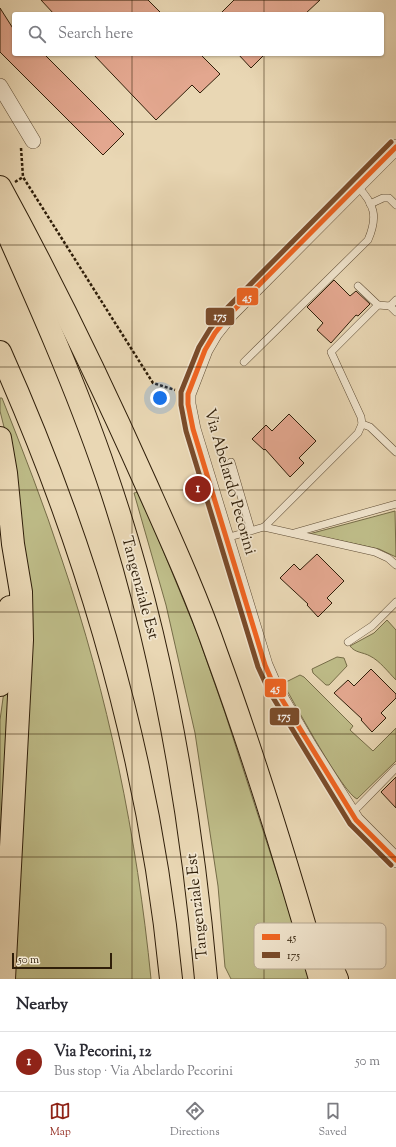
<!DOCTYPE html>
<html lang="en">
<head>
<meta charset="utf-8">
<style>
	:root { --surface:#fff; --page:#f2f2f3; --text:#2b2b33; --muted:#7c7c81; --line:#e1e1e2; --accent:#8f2418 }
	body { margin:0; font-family:"Sorts Mill Goudy",serif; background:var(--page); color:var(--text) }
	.scale { position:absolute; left:12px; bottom:10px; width:100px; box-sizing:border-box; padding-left:4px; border:2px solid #2f1e09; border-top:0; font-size:11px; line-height:14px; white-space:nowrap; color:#2f1e09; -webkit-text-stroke:3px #f1e5ce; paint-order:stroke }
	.you { position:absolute; left:160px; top:398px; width:14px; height:14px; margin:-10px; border:3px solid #fff; border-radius:50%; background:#1a73e8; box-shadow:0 0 0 6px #1a73e833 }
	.badge { display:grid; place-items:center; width:26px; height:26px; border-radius:50%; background:var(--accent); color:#fff; font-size:13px; font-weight:700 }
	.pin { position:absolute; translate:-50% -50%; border:2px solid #fff; box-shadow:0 1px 4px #0006 }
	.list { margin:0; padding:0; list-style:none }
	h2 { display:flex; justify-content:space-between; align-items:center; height:52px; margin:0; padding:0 16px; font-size:17px }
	h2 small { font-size:13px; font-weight:400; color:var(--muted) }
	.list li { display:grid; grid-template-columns:26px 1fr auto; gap:12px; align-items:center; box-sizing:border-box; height:60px; padding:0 16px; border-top:1px solid var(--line) }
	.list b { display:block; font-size:15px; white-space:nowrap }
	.list p { margin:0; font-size:13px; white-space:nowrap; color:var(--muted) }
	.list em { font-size:13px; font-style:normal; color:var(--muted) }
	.icon { flex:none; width:22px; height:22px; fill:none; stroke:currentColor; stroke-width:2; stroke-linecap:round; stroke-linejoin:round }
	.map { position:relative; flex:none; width:396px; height:979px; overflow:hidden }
	.search { position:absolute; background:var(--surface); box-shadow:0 1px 3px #0004; left:12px; right:12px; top:12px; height:44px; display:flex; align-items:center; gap:10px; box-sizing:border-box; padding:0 14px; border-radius:4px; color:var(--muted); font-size:15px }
	.sheet { height:112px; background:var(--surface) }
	nav { display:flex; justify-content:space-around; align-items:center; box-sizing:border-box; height:56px; border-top:1px solid var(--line); background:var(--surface); font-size:11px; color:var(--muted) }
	nav a { display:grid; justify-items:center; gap:2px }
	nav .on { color:var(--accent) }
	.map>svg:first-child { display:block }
</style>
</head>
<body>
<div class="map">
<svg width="396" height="979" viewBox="0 0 396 979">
	<rect width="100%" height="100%" fill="#e9d7b4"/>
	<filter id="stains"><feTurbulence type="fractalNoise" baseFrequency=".005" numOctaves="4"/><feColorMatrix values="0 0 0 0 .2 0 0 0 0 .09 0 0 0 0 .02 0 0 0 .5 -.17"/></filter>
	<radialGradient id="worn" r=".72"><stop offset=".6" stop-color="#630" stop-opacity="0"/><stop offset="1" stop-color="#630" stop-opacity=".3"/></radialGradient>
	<g fill="#bebc88" stroke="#766d48">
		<path d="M0,398H2C23,451 44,505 62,560C108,695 137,837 151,979H10L27,630L9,447L0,411Z"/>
		<polygon points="139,492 197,633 225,713 311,979 231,979 225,967 218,886 195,733 166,605 134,493"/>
		<polygon points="395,511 396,557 379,549 309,534"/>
		<path d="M387,620L396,630V680C388,672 380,661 370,656C363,652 355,653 350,646L374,633Z"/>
		<polygon points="337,657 344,658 347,666 329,685 326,685 313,673 312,669"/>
		<path d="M300,675L304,677L353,726L350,730L373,751L396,728V761L357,799C343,793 296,706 285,687L286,682Z"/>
		<polygon points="9,677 0,927 0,720 4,691"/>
	</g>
	<g fill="#e3a78f" stroke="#2f1e09">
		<polygon points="41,0 148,0 162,14 54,14"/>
		<polygon points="234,0 320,0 305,14 220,14"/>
		<polygon points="0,8 14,30 14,54 44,54 124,134 103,155 0,52"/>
		<polygon points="93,54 200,54 220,74 200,93 192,85 156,120"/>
		<polygon points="238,54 265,54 251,68"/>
		<polygon points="334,280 350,296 356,291 370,304 358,316 356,315 331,343 317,330 323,323 307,307"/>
		<polygon points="289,414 316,441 299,458 304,463 290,477 265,449 264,450 252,439 266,425 272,431"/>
		<polygon points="317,554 344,581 327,598 332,603 318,617 307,605 308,604 280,578 294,564 300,570"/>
		<polygon points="371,669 396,694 396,698 381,713 386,718 372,732 361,720 362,719 334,693 348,680 354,686"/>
		<polygon points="396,777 396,808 381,792"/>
	</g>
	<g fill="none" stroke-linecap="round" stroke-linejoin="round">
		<defs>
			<g id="service">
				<polyline points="370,204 383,198 389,198 396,205"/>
				<polyline points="378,305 390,306 396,300"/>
				<polyline points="390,306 396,312"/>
				<path d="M244,362L368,240C378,217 375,204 357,186"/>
				<polyline points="362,424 370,427 396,452"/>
				<polyline points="231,462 251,530"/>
				<polyline points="264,527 358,433 362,424 361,417 331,352 378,305 358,286"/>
				<polyline points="294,533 396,504"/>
				<polyline points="226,538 264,527 375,552 388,558 396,565"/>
				<polyline points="348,642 372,626 396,602"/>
				<polyline points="358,807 396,768"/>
			</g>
			<g id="minor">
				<polyline points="0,86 33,141"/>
				<polyline points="396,147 231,313 215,333 205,350 188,394 188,404 193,429 265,665 275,688 309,746 356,820 396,860"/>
			</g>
			<g id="motorway">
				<path d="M0,187C53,284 101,383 146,484C171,540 197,597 217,655C256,762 289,870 320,979"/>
				<path d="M0,216C38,301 76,386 106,474C162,637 191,809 206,979"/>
				<path d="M0,352C89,551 150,762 171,979"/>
				<polyline points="0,438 6,473 13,544 21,592 22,640 4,979"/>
				<polyline points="0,685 10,607"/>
				<polyline points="322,945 337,979"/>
			</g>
		</defs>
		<use href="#service" stroke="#5e4c34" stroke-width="8"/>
		<use href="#minor" stroke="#5e4c34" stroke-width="16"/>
		<use href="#motorway" stroke="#2f1e09" stroke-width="24"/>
		<g stroke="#2f1e09" stroke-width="2.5" stroke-dasharray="3 2" stroke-linecap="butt">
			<polyline points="21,148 23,177 153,383 175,390"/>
			<polyline points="15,182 23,177"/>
		</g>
		<use href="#service" stroke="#f1e5ce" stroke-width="7"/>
		<use href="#minor" stroke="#f1e5ce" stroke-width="15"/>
		<use href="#motorway" stroke="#e9d7b4" stroke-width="22"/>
		<defs>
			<polyline id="bus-1" points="396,147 231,313 215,333 205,350 188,394 188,404 193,429 265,665 275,688 356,820 396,860"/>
			<polyline id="bus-2" points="391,142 226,309 210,329 199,347 181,392 181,405 186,431 258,667 269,691 350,824 391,865"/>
		</defs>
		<use href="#bus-1" stroke="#f1e5ce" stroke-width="8"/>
		<use href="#bus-2" stroke="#f1e5ce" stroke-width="8"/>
		<use href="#bus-1" stroke="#f26522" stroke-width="5"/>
		<use href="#bus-2" stroke="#7a4b2a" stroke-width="5"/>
	</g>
	<path fill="none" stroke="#2f1e09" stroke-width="1" stroke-opacity="0.55" d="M132,0V14M264,0V14M132,54V979M264,54V979M0,122H396M0,245H396M0,367H396M0,490H396M0,612H396M0,734H396M0,857H396"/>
	<g text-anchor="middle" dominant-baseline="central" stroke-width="3.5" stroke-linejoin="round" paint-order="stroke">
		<g font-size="16" fill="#2f1e09" stroke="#f1e5ce">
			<text transform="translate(229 482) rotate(74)">Via Abelardo Pecorini</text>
			<text transform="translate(139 588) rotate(75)">Tangenziale Est</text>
			<text transform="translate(198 906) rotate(-96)">Tangenziale Est</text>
		</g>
	</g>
	<rect x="254" y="923" width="132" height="46" rx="6" fill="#f1e5ce" stroke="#b7a993" stroke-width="1"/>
	<rect x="262" y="934" width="18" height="6" fill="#f26522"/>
	<rect x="262" y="952" width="18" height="6" fill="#7a4b2a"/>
	<g font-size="11" fill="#2f1e09">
		<text x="287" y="941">45</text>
		<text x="287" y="959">175</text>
	</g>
	<g stroke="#f1e5ce" stroke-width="1.5">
		<rect x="236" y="287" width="23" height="19" rx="4" fill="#f26522"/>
		<rect x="205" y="307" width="30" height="19" rx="4" fill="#7a4b2a"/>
		<rect x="264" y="678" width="23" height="20" rx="4" fill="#f26522"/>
		<rect x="269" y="707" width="31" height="19" rx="4" fill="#7a4b2a"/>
	</g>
	<g font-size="11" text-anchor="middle" font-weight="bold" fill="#fff">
		<text x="247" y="301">45</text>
		<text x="220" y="320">175</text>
		<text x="275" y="692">45</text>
		<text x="284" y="720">175</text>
	</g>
	<rect width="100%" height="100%" filter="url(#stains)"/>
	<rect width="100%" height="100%" fill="url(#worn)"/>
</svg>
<div class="scale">50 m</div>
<div class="you"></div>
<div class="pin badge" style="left:198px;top:489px">1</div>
<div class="search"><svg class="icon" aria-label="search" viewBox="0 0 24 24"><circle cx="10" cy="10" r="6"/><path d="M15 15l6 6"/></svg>Search here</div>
</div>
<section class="sheet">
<h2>Nearby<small></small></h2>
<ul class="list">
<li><span class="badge">1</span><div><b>Via Pecorini, 12</b><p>Bus stop · Via Abelardo Pecorini</p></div><em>50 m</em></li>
</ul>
</section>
<nav>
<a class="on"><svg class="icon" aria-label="map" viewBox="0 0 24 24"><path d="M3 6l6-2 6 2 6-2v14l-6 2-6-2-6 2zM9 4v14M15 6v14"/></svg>Map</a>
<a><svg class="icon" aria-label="directions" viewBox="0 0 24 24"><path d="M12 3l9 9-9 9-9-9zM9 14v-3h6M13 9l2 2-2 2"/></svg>Directions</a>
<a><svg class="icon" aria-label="saved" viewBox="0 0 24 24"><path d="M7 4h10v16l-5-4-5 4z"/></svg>Saved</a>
</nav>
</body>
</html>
